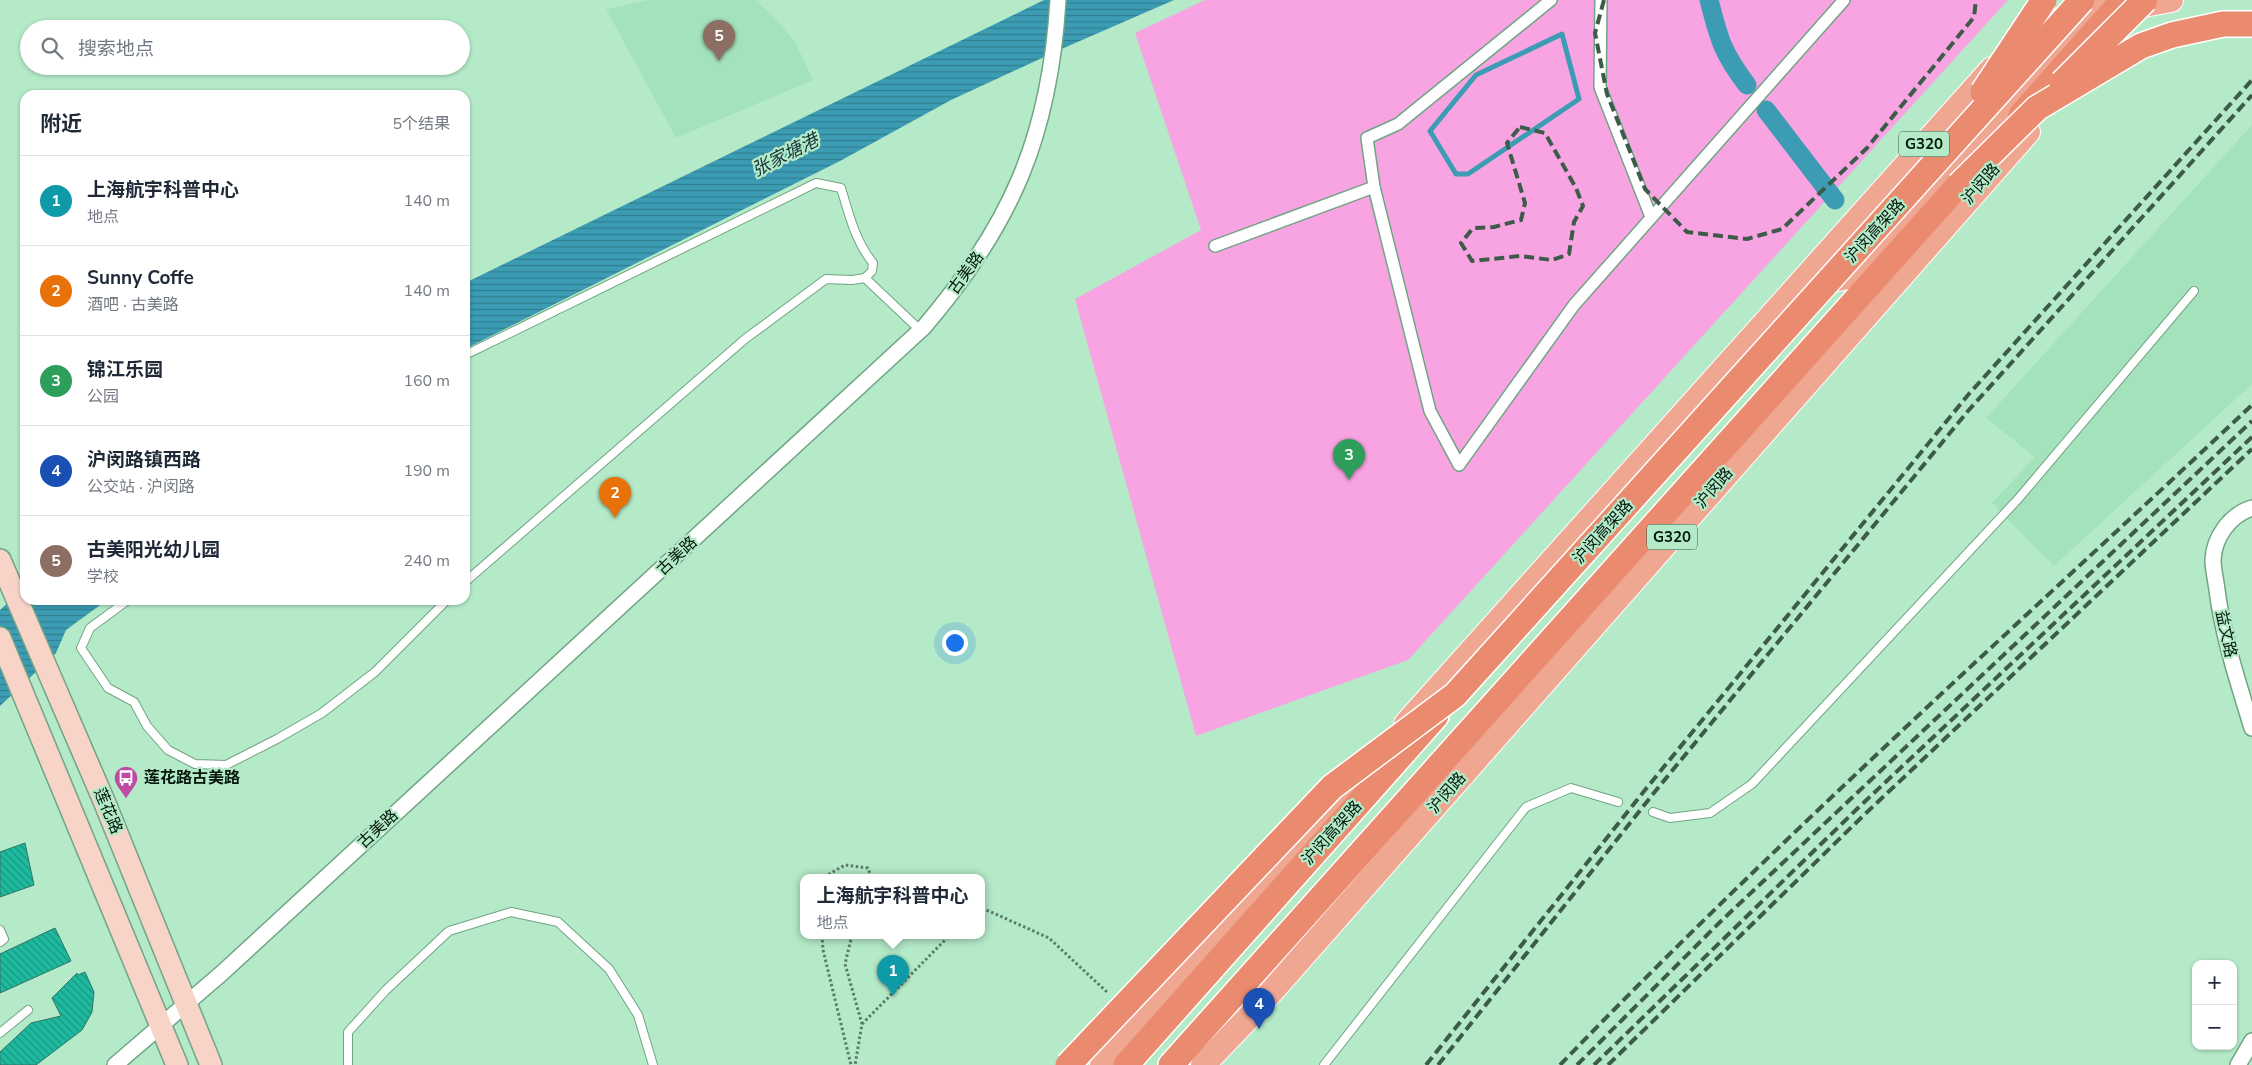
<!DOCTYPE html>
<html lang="zh">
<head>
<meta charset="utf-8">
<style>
	:root { --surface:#fff; --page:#f6f6f7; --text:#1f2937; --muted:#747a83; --line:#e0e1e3; --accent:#bd4aa4 }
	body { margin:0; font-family:"Nunito Sans","Noto Sans SC",sans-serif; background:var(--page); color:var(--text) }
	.controls { position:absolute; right:15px; bottom:15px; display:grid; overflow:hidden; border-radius:10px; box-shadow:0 1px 4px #0004 }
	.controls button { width:45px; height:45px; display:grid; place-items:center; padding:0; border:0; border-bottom:1px solid var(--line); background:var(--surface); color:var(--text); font:25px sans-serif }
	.you { position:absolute; left:954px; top:642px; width:18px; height:18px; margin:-12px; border:4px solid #fff; border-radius:50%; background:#1a73e8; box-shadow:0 0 0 8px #1a73e833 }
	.badge { display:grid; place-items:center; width:32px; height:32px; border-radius:50%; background:var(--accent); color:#fff; font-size:16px; font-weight:700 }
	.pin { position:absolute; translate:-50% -41px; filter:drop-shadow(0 1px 2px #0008) }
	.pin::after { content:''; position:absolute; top:26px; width:18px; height:15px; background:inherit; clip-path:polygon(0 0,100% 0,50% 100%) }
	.popup { position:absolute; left:800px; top:874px; width:185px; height:65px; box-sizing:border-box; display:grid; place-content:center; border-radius:10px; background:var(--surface); filter:drop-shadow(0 1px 4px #0005); font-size:16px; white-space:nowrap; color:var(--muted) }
	.popup b { font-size:19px; color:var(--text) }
	.popup::after { content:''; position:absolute; left:50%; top:100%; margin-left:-10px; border:10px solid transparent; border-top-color:var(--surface) }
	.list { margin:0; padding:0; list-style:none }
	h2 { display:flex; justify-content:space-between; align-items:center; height:65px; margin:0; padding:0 20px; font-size:21px }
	h2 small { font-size:16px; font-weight:400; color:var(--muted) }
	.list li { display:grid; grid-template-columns:32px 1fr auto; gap:15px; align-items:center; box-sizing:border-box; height:90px; padding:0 20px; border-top:1px solid var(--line) }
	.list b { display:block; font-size:19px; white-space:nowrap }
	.list p { margin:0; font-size:16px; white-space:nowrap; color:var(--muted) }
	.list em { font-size:16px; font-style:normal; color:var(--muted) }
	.icon { flex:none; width:28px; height:28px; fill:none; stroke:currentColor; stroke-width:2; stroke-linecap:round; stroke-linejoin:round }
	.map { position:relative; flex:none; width:2252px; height:1065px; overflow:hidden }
	.search { position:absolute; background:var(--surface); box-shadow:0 1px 4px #0004; left:20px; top:20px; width:450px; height:55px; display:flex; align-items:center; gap:12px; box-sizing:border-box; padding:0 18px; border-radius:28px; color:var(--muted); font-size:19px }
	.panel { position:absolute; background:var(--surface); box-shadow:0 1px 4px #0004; left:20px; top:90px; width:450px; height:515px; border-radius:15px }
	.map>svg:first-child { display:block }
</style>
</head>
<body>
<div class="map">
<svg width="2252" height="1065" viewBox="0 0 2252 1065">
	<defs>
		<pattern id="water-rules" width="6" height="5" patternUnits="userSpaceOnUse" patternTransform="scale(1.25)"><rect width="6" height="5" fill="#3c9cb3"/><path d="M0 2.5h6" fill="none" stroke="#307e90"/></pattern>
		<pattern id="building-back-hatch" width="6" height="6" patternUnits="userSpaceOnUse" patternTransform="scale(1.25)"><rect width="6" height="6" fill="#1eba9f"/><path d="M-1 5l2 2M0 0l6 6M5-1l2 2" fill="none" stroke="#189680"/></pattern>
	</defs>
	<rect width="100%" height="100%" fill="#b4eac8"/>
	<g fill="#a4e2bb">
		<polygon points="650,0 755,0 773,16 795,42 813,80 676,138 606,9"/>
		<polygon points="2252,125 2252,384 2054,566 1992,503 2035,457 1986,418"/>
	</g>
	<polygon fill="#f9a4e2" points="1205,0 2008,0 1408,660 1196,736 1075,299 1201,230 1135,33"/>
	<g fill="url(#water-rules)">
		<polygon points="1044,0 1174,0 1066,47 951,100 840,161 465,349 465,283"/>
		<polygon points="25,587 25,600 107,600 66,630 56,653 0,706 0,610"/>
	</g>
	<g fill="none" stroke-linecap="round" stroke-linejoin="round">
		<polygon stroke="#3c9cb3" stroke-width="5" points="1562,34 1579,99 1468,174 1456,174 1430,131 1476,75"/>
		<g stroke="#3c9cb3" stroke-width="19">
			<path d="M1709,0C1719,39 1722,52 1747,85"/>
			<polyline points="1766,110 1835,200"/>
		</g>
	</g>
	<g fill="url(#building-back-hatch)" stroke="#307466">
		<polygon points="25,843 34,885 0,897 0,852"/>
		<polygon points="55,928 71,961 0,993 0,954"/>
		<polygon points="85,972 94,992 92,1012 82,1030 36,1065 0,1065 0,1052 31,1023 61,1016 52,998 77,973 78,975"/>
	</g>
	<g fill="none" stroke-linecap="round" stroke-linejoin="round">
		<defs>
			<g id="service">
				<polyline points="865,278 920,330"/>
				<path d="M465,355L816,183L841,188C849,214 855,241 873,263L872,271L865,278L852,280L826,279L745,339L465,582"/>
				<polyline points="128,600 90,628 81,648 108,688 134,702 147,726 168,750 195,764 226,765 277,739 322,713 375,672 447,600"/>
				<polyline points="1653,812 1670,818 1710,813 1752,784 2018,499 2194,291"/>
				<polyline points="0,930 4,939 0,942"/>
				<polyline points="0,1033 28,1010"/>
				<polyline points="348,1065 348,1032 386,990 449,931 511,912 558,922 609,969 638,1015 653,1065"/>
				<polyline points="1324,1065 1526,807 1571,788 1618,802"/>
			</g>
			<g id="pedestrian">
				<polyline points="1551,0 1398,124 1367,138 1374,187 1430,411 1459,465 1574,305 1844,0"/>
				<polyline points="1601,0 1600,87 1651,217"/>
				<polyline points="1215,246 1374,187"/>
			</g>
			<g id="minor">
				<path d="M2252,508C2230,515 2214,537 2213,560C2213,569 2216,581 2217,590C2223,637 2238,682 2252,728"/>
				<path d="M115,1065L222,973L924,327C1012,224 1050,135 1058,0"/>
				<polyline points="2238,1065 2252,1041"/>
			</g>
			<g id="secondary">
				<polyline points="0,560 104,801 211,1065"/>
				<polyline points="0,638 177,1065"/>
			</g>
			<g id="primary">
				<polyline points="2138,6 2171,0"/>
				<polyline points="1819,283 1852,276 2099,0"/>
				<polyline points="1406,724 1992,69"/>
				<polyline points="1102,1065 1366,770"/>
				<polyline points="1203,1065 1251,1015 2028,132"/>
			</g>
			<g id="trunk">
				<polyline points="2021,115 2123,0"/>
				<polyline points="1126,1065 1436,716"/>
				<polyline points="1171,1065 1973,169"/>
			</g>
		</defs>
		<use href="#service" stroke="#70a484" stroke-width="10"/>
		<use href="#pedestrian" stroke="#70a484" stroke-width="14"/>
		<use href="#minor" stroke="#70a484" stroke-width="18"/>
		<use href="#secondary" stroke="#70a484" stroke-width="24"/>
		<use href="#primary" stroke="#fff" stroke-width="26"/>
		<use href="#trunk" stroke="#fff" stroke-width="28"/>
		<g stroke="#597d67" stroke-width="3" stroke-dasharray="2.5 2.5" stroke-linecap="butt">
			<polyline points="824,877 845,865 868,868 871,877"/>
			<polyline points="982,908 1049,938 1108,993"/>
			<polyline points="822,935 823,950 851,1065"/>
			<polyline points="852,935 845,964 862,1024 855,1065"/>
			<polyline points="862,1024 950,935"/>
		</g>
		<use href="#service" stroke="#fff" stroke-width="8"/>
		<use href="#pedestrian" stroke="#fff" stroke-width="11"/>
		<use href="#minor" stroke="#fff" stroke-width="15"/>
		<use href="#secondary" stroke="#f7d3c8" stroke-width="21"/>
		<use href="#primary" stroke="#efa792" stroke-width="24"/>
		<use href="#trunk" stroke="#ea8a6e" stroke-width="25"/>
		<g stroke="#3c5b48" stroke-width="4" stroke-dasharray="10 5" stroke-linecap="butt">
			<polyline points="1604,0 1595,33 1607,94 1645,189 1687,232 1747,239 1782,229 1867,148 1974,17 1976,0"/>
			<polygon points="1520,127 1545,133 1576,188 1583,206 1574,222 1569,254 1552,260 1520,256 1472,261 1461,243 1473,228 1494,227 1521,220 1525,203 1507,143"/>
			<polyline points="1426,1065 1645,790 1968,395 2252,80"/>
			<polyline points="1438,1065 1653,794 1968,411 2252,95"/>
			<path d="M1560,1065C1781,836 2020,623 2252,405"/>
			<polyline points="1577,1065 1720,922 2252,421"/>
			<polyline points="1594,1065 1858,808 2252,437"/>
			<polyline points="1608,1065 1865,814 2252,449"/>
		</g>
		<defs>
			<g id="trunk-bridge">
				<polyline points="2062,83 2145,0"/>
				<polyline points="1983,92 2044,0"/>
				<polyline points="1959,185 2037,108 2141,46 2172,35 2223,24 2252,24"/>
				<polyline points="1068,1065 1332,787 1455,695 2082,0"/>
			</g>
		</defs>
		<use href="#trunk-bridge" stroke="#fff" stroke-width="28" stroke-linecap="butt"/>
		<use href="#trunk-bridge" stroke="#ea8a6e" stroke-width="25"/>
	</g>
	<defs>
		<symbol id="bus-pin" viewBox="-11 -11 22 30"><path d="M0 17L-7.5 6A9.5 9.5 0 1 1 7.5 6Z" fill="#bd4aa4" stroke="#b4eac8"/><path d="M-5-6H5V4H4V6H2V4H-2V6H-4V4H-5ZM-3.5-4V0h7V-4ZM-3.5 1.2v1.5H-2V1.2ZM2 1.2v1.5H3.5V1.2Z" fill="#fff"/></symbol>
	</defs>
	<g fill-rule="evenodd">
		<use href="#bus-pin" x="112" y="764" width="28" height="38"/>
	</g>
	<g text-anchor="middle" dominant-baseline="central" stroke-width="4.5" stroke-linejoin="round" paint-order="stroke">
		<g fill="#b4eac8" stroke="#385644" stroke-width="1">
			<rect x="1899" y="131.5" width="50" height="25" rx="4"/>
			<rect x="1647" y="524.5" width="50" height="25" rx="4"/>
		</g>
		<g font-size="15" font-weight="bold" fill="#03170c">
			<text x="1924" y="144">G320</text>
			<text x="1672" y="537">G320</text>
		</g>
		<g font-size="16" fill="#03170c" stroke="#b4eac8">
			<text transform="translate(1981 184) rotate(-49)">沪闵路</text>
			<text transform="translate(1875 231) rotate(-48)">沪闵高架路</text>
			<text transform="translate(966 273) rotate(-54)">古美路</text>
			<text transform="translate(1714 488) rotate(-49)">沪闵路</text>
			<text transform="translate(1603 532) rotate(-48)">沪闵高架路</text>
			<text transform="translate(677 556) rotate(-43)">古美路</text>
			<text transform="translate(2226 634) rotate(78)">益文路</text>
			<text transform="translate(1447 793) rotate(-49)">沪闵路</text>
			<text transform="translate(108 811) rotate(67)">莲花路</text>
			<text transform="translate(378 829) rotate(-43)">古美路</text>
			<text transform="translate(1332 833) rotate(-48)">沪闵高架路</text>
		</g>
		<g font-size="16" font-weight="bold" fill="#03170c" stroke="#b4eac8" text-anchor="start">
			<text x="144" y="778">莲花路古美路</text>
		</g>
		<g font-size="18" font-style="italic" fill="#16333b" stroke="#b4eac8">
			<text transform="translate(785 155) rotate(-27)">张家塘港</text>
		</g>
	</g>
</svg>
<div class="controls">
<button>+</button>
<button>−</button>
</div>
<div class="you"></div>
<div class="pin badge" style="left:893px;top:996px;background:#0f9aa8">1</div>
<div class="popup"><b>上海航宇科普中心</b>地点</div>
<div class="pin badge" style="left:615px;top:518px;background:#e8710a">2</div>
<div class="pin badge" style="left:1349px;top:480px;background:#2e9e5b">3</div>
<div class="pin badge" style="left:1259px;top:1029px;background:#1a4fb4">4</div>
<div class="pin badge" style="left:719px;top:61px;background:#8d6e63">5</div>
<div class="search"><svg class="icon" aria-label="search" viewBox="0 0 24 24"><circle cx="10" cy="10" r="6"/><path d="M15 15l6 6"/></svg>搜索地点</div>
<section class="panel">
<h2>附近<small>5个结果</small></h2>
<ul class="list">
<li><span class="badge" style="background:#0f9aa8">1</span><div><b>上海航宇科普中心</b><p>地点</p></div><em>140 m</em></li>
<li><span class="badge" style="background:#e8710a">2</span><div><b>Sunny Coffe</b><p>酒吧 · 古美路</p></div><em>140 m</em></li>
<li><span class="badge" style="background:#2e9e5b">3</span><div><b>锦江乐园</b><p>公园</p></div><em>160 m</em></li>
<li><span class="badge" style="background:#1a4fb4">4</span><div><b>沪闵路镇西路</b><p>公交站 · 沪闵路</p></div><em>190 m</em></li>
<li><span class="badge" style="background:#8d6e63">5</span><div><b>古美阳光幼儿园</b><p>学校</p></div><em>240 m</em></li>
</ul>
</section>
</div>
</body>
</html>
